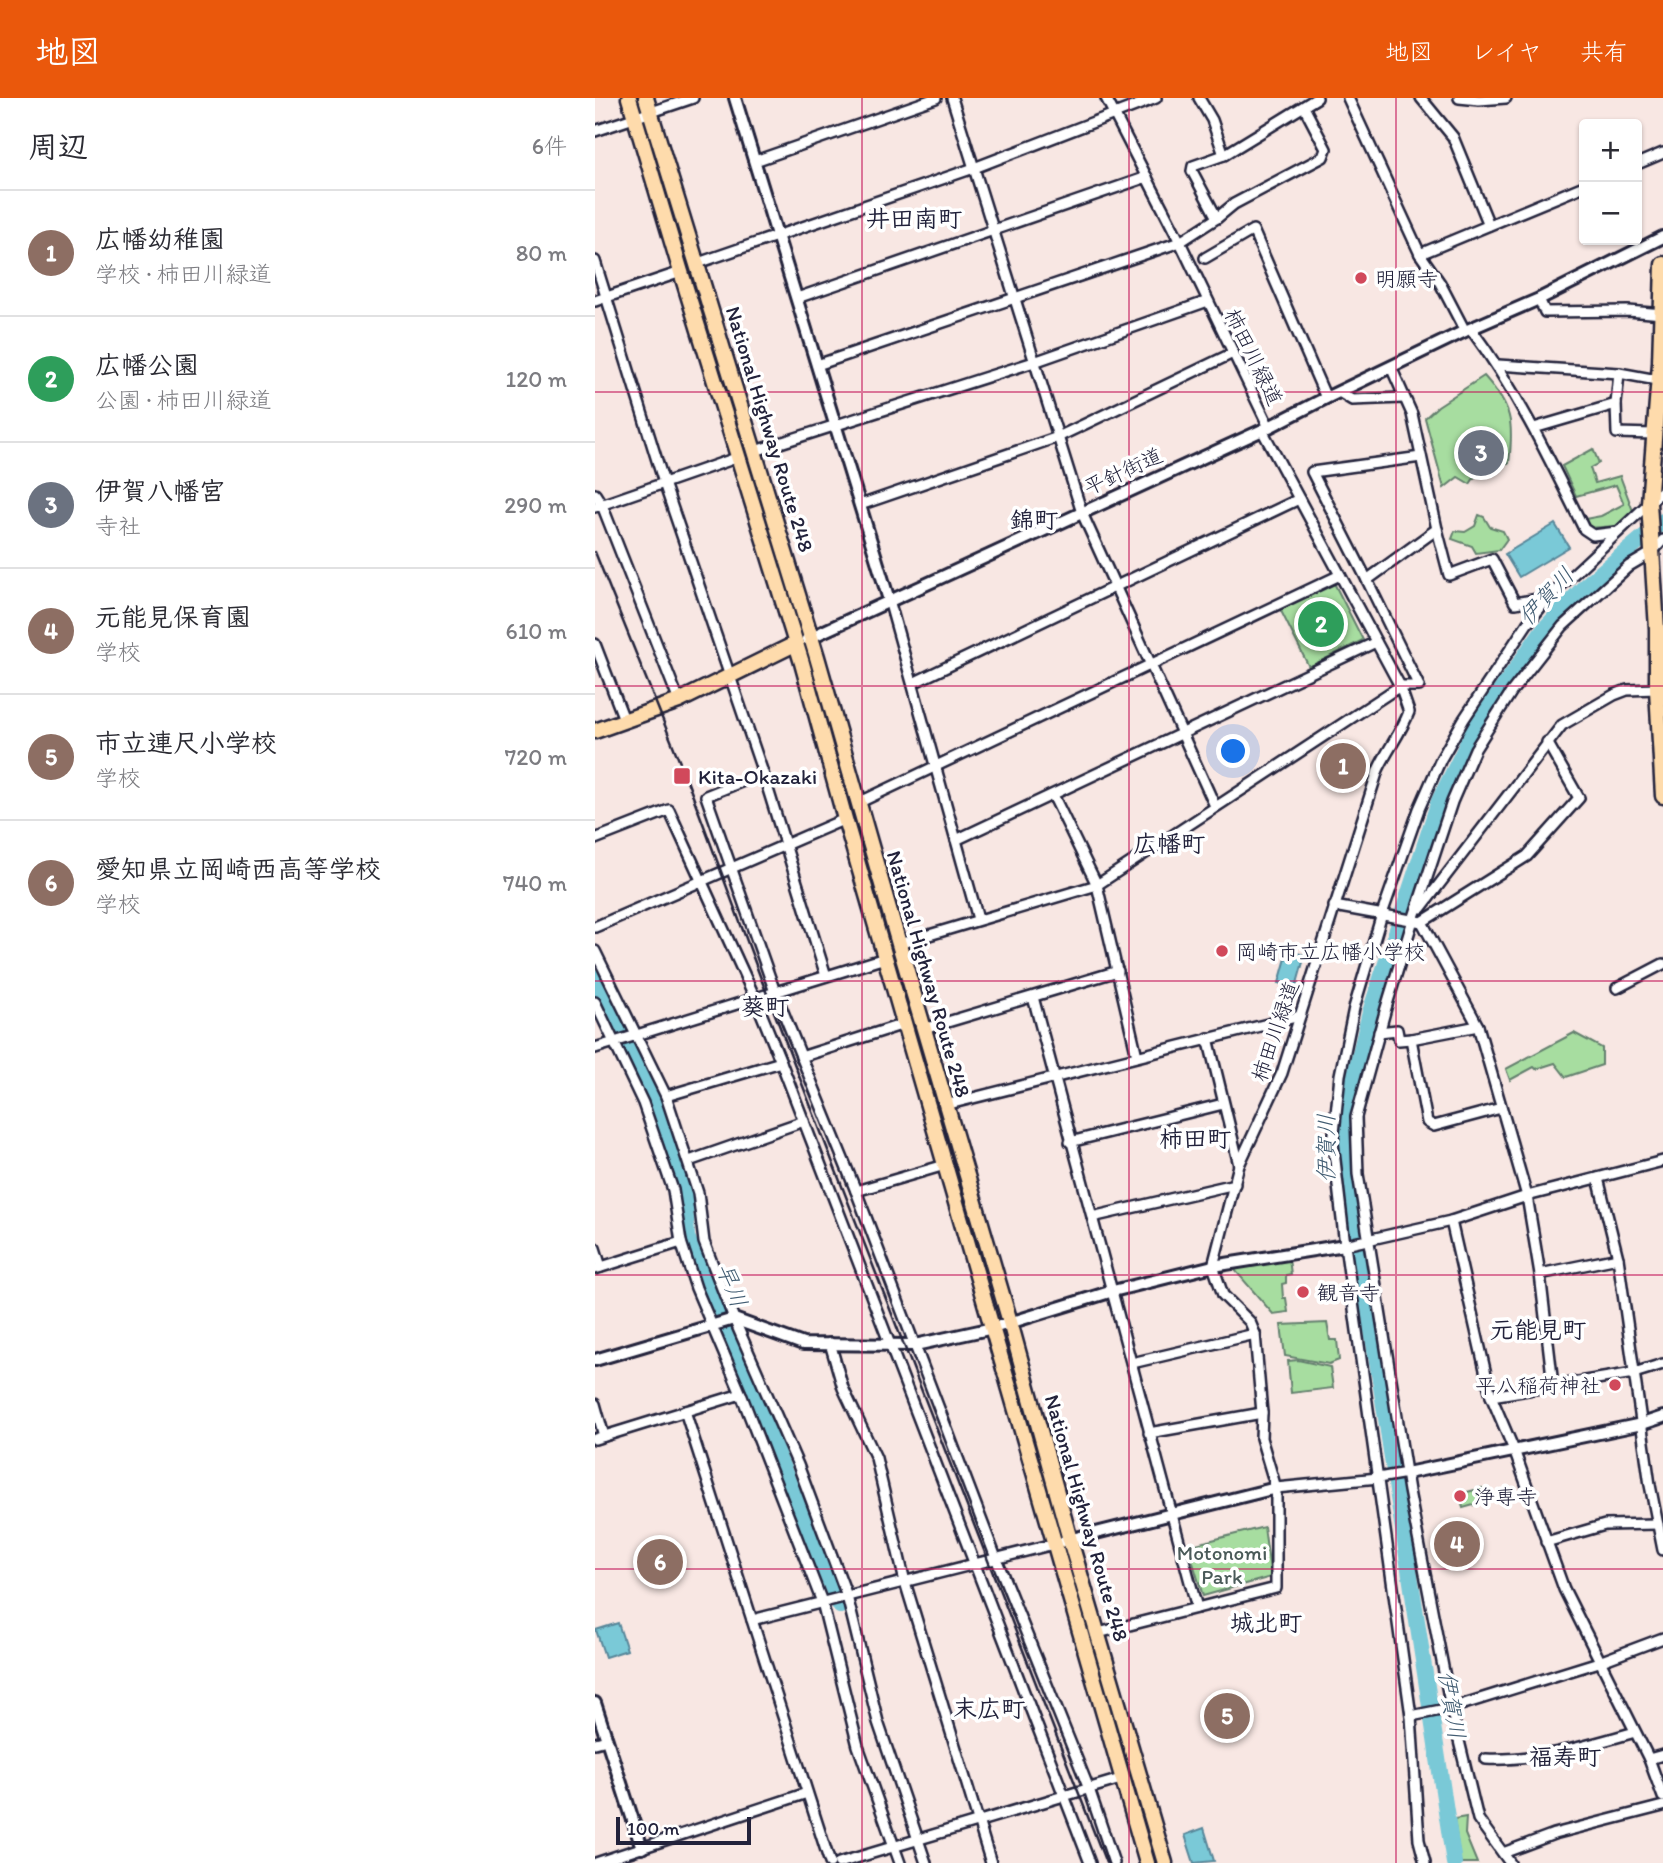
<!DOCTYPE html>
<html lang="ja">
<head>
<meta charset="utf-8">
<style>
	:root { --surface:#fff; --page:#f2f2f3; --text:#2b2b33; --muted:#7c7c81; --line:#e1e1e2; --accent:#ea580c }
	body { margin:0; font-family:Itim,"Klee One",sans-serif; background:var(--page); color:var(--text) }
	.controls { position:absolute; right:21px; top:21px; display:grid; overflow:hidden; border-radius:7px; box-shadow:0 2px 5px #0004 }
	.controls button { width:63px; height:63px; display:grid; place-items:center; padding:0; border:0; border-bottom:2px solid var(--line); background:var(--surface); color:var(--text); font:35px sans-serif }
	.scale { position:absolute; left:21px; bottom:18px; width:135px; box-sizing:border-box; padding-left:7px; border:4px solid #22223b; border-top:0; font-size:19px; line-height:24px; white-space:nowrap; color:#22223b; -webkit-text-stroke:5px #fff; paint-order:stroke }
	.you { position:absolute; left:639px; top:654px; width:24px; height:24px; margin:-18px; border:5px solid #fff; border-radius:50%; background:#1a73e8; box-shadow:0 0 0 10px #1a73e833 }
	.badge { display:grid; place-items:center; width:46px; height:46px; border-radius:50%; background:var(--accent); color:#fff; font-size:23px; font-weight:700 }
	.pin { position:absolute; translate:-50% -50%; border:4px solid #fff; box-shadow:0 2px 7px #0006 }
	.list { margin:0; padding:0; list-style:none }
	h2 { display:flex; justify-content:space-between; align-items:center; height:91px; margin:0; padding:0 28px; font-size:30px }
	h2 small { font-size:23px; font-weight:400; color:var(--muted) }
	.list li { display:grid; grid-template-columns:46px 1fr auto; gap:21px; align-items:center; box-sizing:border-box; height:126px; padding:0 28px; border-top:2px solid var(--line) }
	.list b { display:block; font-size:26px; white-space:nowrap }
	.list p { margin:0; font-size:23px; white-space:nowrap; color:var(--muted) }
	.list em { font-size:23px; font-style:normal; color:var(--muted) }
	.map { position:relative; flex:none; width:1068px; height:1765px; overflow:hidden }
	header { display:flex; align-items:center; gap:42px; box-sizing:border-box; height:98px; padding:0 35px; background:var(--accent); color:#fff }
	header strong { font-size:33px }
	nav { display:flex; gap:38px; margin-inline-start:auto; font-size:24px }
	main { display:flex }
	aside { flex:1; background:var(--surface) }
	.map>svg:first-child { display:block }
</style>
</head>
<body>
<header>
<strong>地図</strong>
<nav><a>地図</a><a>レイヤ</a><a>共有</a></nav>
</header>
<main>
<aside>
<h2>周辺<small>6件</small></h2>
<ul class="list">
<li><span class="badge" style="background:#8d6e63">1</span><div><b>広幡幼稚園</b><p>学校 · 柿田川緑道</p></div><em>80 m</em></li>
<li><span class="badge" style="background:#2e9e5b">2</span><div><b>広幡公園</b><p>公園 · 柿田川緑道</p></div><em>120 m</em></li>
<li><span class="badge" style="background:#6b7280">3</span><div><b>伊賀八幡宮</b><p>寺社</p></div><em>290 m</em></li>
<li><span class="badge" style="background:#8d6e63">4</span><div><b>元能見保育園</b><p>学校</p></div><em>610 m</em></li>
<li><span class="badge" style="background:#8d6e63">5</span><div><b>市立連尺小学校</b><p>学校</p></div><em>720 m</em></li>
<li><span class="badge" style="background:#8d6e63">6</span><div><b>愛知県立岡崎西高等学校</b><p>学校</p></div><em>740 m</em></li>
</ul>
</aside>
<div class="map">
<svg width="1068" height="1765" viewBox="0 0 1068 1765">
	<rect width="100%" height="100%" fill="#f8e7e3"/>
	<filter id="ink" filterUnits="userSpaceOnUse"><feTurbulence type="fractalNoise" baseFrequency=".0143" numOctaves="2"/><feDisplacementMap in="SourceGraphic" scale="14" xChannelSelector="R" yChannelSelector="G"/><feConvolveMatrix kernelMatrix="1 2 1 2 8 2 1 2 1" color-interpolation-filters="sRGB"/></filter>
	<g filter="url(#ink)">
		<g fill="#a7dda0" stroke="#64806e" stroke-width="2">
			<path d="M889,278C917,309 919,324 914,365H904L885,335L865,346L881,377L875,386L863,379L849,390L830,320L843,308Z"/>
			<polygon points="998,351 1004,365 995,370 1000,385 1025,378 1038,413 1021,428 994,430 990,421 1006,418 1029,406 1021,387 981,398 967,368"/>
			<polygon points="884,417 889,419 895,429 908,433 912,441 904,452 881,455 877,448 857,441 860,433 870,434 880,428"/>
			<polygon points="738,483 768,542 714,569 684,509"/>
			<polygon points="979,935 1007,950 1007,967 971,979 960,965 941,971 939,969 915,982 911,971"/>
			<polygon points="694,1161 696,1176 691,1177 691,1185 687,1186 688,1200 691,1200 693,1214 678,1216 639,1171"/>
			<polygon points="732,1225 735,1242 742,1242 744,1262 734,1266 690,1258 686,1227"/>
			<polygon points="703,1262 735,1269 738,1290 696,1295 693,1263"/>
			<polygon points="887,1390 890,1400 885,1401 886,1405 868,1410 865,1396"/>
			<polygon points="669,1429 676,1479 608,1498 593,1448"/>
			<polygon points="871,1719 870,1736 882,1765 866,1765 865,1762 859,1721"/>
		</g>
		<g fill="#7ac9d7" stroke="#578699" stroke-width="2">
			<polygon points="960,426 974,449 924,479 910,456"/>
			<polygon points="693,853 710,857 701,889 684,885"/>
			<polygon points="23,1525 32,1552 10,1559 1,1532"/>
			<polygon points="609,1730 619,1763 599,1765 590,1737"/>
		</g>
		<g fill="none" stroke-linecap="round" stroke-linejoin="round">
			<g stroke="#7ac9d7" stroke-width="16">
				<polyline points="0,880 58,1000 89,1087 92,1139 245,1508"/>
				<polyline points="859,1765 786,1288 752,1080 749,1038 755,997 775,914 844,703 880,630 947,533 991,487 1068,423"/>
			</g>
			<defs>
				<g id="minor">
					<polyline points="357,0 487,415 620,708"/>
					<polyline points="511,0 585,144 674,329"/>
					<polyline points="604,0 617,22 629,57"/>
					<polyline points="753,0 825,156 845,185 870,233"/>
					<polyline points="826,0 858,39 894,127"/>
					<polyline points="864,0 884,2 911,0"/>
					<polyline points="0,33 98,0"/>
					<polyline points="160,63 341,0"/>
					<polyline points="1042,66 1068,55"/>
					<polyline points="622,120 597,73 598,68 629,57 722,0"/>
					<polyline points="825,156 989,88"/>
					<polyline points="610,160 658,132 731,300"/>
					<polyline points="0,163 69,385 168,675 231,878"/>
					<polyline points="103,165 379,70 561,0"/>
					<polyline points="202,200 552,79"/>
					<polyline points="944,201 950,214 1033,213 1068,216"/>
					<polyline points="0,203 86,174"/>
					<path d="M876,231C922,293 955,362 989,431L998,437L1022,434"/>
					<polyline points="222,267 585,144 622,120 639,106 728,59 731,51 709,9"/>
					<polyline points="903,267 1024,275 1062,282"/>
					<polyline points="744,294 757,302 808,300"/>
					<polyline points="1021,306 1024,275"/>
					<polyline points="939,330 1021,306 1022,335 1059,336"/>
					<polyline points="160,353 439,264 613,203"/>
					<polyline points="0,396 7,407 84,603"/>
					<polyline points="265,407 463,339 638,255"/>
					<polyline points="0,409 144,359"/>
					<polyline points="842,431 854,477 897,461 920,505 954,499"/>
					<polyline points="772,482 717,374 826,359"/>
					<polyline points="294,502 383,821"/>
					<polyline points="0,546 30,624"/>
					<polyline points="318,585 704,401"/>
					<polyline points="168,675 111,698 180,894 261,1093 401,1460 494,1691 519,1765"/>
					<polyline points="458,697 502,787 542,958"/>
					<polyline points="263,705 745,477"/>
					<polyline points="0,741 74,712 160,900 186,964 495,1765"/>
					<polyline points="361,742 781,544"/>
					<polyline points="739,808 827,824 932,758 984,700 952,644"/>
					<polyline points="826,810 967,627 1019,597 1032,592 1062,591"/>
					<polyline points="827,824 883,928 932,1098 945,1176 958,1287"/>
					<polyline points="0,829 250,721"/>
					<polyline points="304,846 502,787 805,588 824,588 772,482 842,431 817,316 796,269"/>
					<polyline points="0,853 71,998 103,1095 109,1144 139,1221 203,1367 252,1498 283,1624 331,1765"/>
					<polyline points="1022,890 1068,866"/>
					<polyline points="438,899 602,1510"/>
					<polyline points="0,904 48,1005 78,1092 86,1144 101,1190 146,1296 227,1504 263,1648 305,1765"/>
					<polyline points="883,928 816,941 832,1024 839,1028 906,1010"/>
					<polyline points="329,931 523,873"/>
					<polyline points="784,934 802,932 804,942 816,941"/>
					<polyline points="613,940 644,1067"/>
					<polyline points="0,950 290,860"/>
					<polyline points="206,959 309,926"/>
					<polyline points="71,998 186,964"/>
					<polyline points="350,1007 705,918"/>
					<polyline points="475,1044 628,1006"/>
					<polyline points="94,1063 209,1023"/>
					<polyline points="1003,1080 1023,1160 1055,1387 1068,1452"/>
					<polyline points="261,1093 350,1067"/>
					<polyline points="497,1119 640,1086"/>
					<polyline points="856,1123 896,1298 919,1352 969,1491 1054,1661 1068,1699"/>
					<polyline points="750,1147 856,1123 932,1098 1068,1063"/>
					<polyline points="0,1150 6,1169"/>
					<polyline points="0,1171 86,1144"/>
					<polyline points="945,1176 1023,1160"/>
					<polyline points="235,1245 248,1290 281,1360 310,1484 396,1765"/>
					<polyline points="537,1265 660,1236"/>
					<polyline points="896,1298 1039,1275 1068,1266"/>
					<polyline points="0,1306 9,1338"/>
					<polyline points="90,1313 235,1765"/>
					<polyline points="554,1335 667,1315"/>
					<polyline points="0,1341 146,1296"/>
					<polyline points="681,1390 783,1380 812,1375"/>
					<polyline points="951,1444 1010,1427 1063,1426"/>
					<polyline points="157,1522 459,1446"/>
					<path d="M503,1535L681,1490V1390L666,1340L667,1315L660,1236L655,1224L628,1197L618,1168L644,1067L687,975L783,672C792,652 806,635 814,614L805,588L667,332"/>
					<polyline points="816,1618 856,1610 1004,1564 1068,1540"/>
					<polyline points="0,1645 12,1642"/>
					<path d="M891,1661C942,1663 991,1648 1040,1634"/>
					<polyline points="1054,1661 1068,1657"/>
					<polyline points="908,1755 959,1736 1068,1708"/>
					<polyline points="1,1765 212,1695"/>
					<polyline points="244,1765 529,1680"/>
					<polyline points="830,1765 824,1742 816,1618 750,1147 738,1045 745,977 759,910 787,816 824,711 846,661 869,621 932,526 954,499 1068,392"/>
					<polyline points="915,1765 883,1721 856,1610 814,1393 763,1076 761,1019 791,910 818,822 857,704 880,651 917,593 968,528 1034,468 1056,455 1068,442"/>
				</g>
				<g id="tertiary">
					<polyline points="140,0 294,502"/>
					<polyline points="212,541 674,329 731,300 870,233 944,201 1068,139"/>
					<polyline points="0,1262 139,1221 208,1246 320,1247 398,1230 518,1193 618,1168 750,1147"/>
					<polyline points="812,1375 1047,1326 1068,1319"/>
					<polyline points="469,1443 681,1390"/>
					<polyline points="0,1605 47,1750"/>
				</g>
				<g id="primary">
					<polyline points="1068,166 1065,265 1054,405 1062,531 1062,591 1068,698"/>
					<polyline points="0,633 84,603 200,546"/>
				</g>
				<g id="trunk">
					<polyline points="34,0 86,174 207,565 250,721 552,1765"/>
					<polyline points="51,0 222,559 304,846 415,1224 475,1442 570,1765"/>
				</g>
			</defs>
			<use href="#minor" stroke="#22223b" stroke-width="14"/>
			<use href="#tertiary" stroke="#22223b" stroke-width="16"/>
			<use href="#primary" stroke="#22223b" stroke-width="19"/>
			<use href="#trunk" stroke="#22223b" stroke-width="19"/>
			<use href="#minor" stroke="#fff" stroke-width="9"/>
			<use href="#tertiary" stroke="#fff" stroke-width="10"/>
			<use href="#primary" stroke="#fedbac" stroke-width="14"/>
			<use href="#trunk" stroke="#fedbac" stroke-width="14"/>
			<polyline stroke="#22223b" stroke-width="2.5" points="0,454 90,677 165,878 511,1765"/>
		</g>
	</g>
	<path fill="none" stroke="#c2185b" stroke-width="2" stroke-opacity="0.55" d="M267,0V1765M534,0V1765M801,0V1765M0,294H1068M0,588H1068M0,883H1068M0,1177H1068M0,1471H1068"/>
	<g fill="#d1495b" stroke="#fff" stroke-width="2.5">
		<circle cx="766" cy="180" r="7"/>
		<rect x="78" y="669" width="18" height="18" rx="3.5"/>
		<circle cx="627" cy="853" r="7"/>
		<circle cx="708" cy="1194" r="7"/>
		<circle cx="1020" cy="1287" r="7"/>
		<circle cx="865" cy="1398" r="7"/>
	</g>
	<g text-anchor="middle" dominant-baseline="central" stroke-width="7" stroke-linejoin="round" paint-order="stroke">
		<g font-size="21" fill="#22223b" stroke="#fff" text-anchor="start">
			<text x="780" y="180">明願寺</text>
			<text x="103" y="678">Kita-Okazaki</text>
			<text x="641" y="853">岡崎市立広幡小学校</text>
			<text x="722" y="1194">観音寺</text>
			<text x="1006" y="1287" text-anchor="end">平八稲荷神社</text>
			<text x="879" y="1398">浄専寺</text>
		</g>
		<g font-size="21" fill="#22223b" stroke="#fff">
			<text transform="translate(659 259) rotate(64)">柿田川緑道</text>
			<text transform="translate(175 331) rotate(73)">National Highway Route 248</text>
			<text transform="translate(528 373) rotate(-25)">平針街道</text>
			<text transform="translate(334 876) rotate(74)">National Highway Route 248</text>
			<text transform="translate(680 933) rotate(-71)">柿田川緑道</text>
			<text transform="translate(492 1420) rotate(74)">National Highway Route 248</text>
		</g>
		<g font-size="21" fill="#4a5a59" stroke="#fff">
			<text x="627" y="1454">Motonomi<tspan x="627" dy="24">Park</tspan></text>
		</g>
		<g font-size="23" font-style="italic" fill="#415c72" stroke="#fff">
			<text transform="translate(951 498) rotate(-47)">伊賀川</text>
			<text transform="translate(731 1050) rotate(-90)">伊賀川</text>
			<text transform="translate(137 1187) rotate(68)">早川</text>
			<text transform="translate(857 1607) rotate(81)">伊賀川</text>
		</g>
		<g font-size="24" font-weight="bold" fill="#22223b" stroke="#fff">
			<text x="319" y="120">井田南町</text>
			<text x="439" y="421">錦町</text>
			<text x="574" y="745">広幡町</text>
			<text x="170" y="908">葵町</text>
			<text x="600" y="1040">柿田町</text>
			<text x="943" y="1231">元能見町</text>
			<text x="671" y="1524">城北町</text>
			<text x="394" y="1610">末広町</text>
			<text x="970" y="1658">福寿町</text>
		</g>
	</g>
</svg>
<div class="controls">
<button>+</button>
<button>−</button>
</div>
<div class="scale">100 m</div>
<div class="you"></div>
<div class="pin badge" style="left:748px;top:668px;background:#8d6e63">1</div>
<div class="pin badge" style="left:726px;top:526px;background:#2e9e5b">2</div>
<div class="pin badge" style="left:886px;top:355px;background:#6b7280">3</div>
<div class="pin badge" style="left:862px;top:1446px;background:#8d6e63">4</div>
<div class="pin badge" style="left:632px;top:1618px;background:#8d6e63">5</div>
<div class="pin badge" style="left:65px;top:1464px;background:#8d6e63">6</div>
</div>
</main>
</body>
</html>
